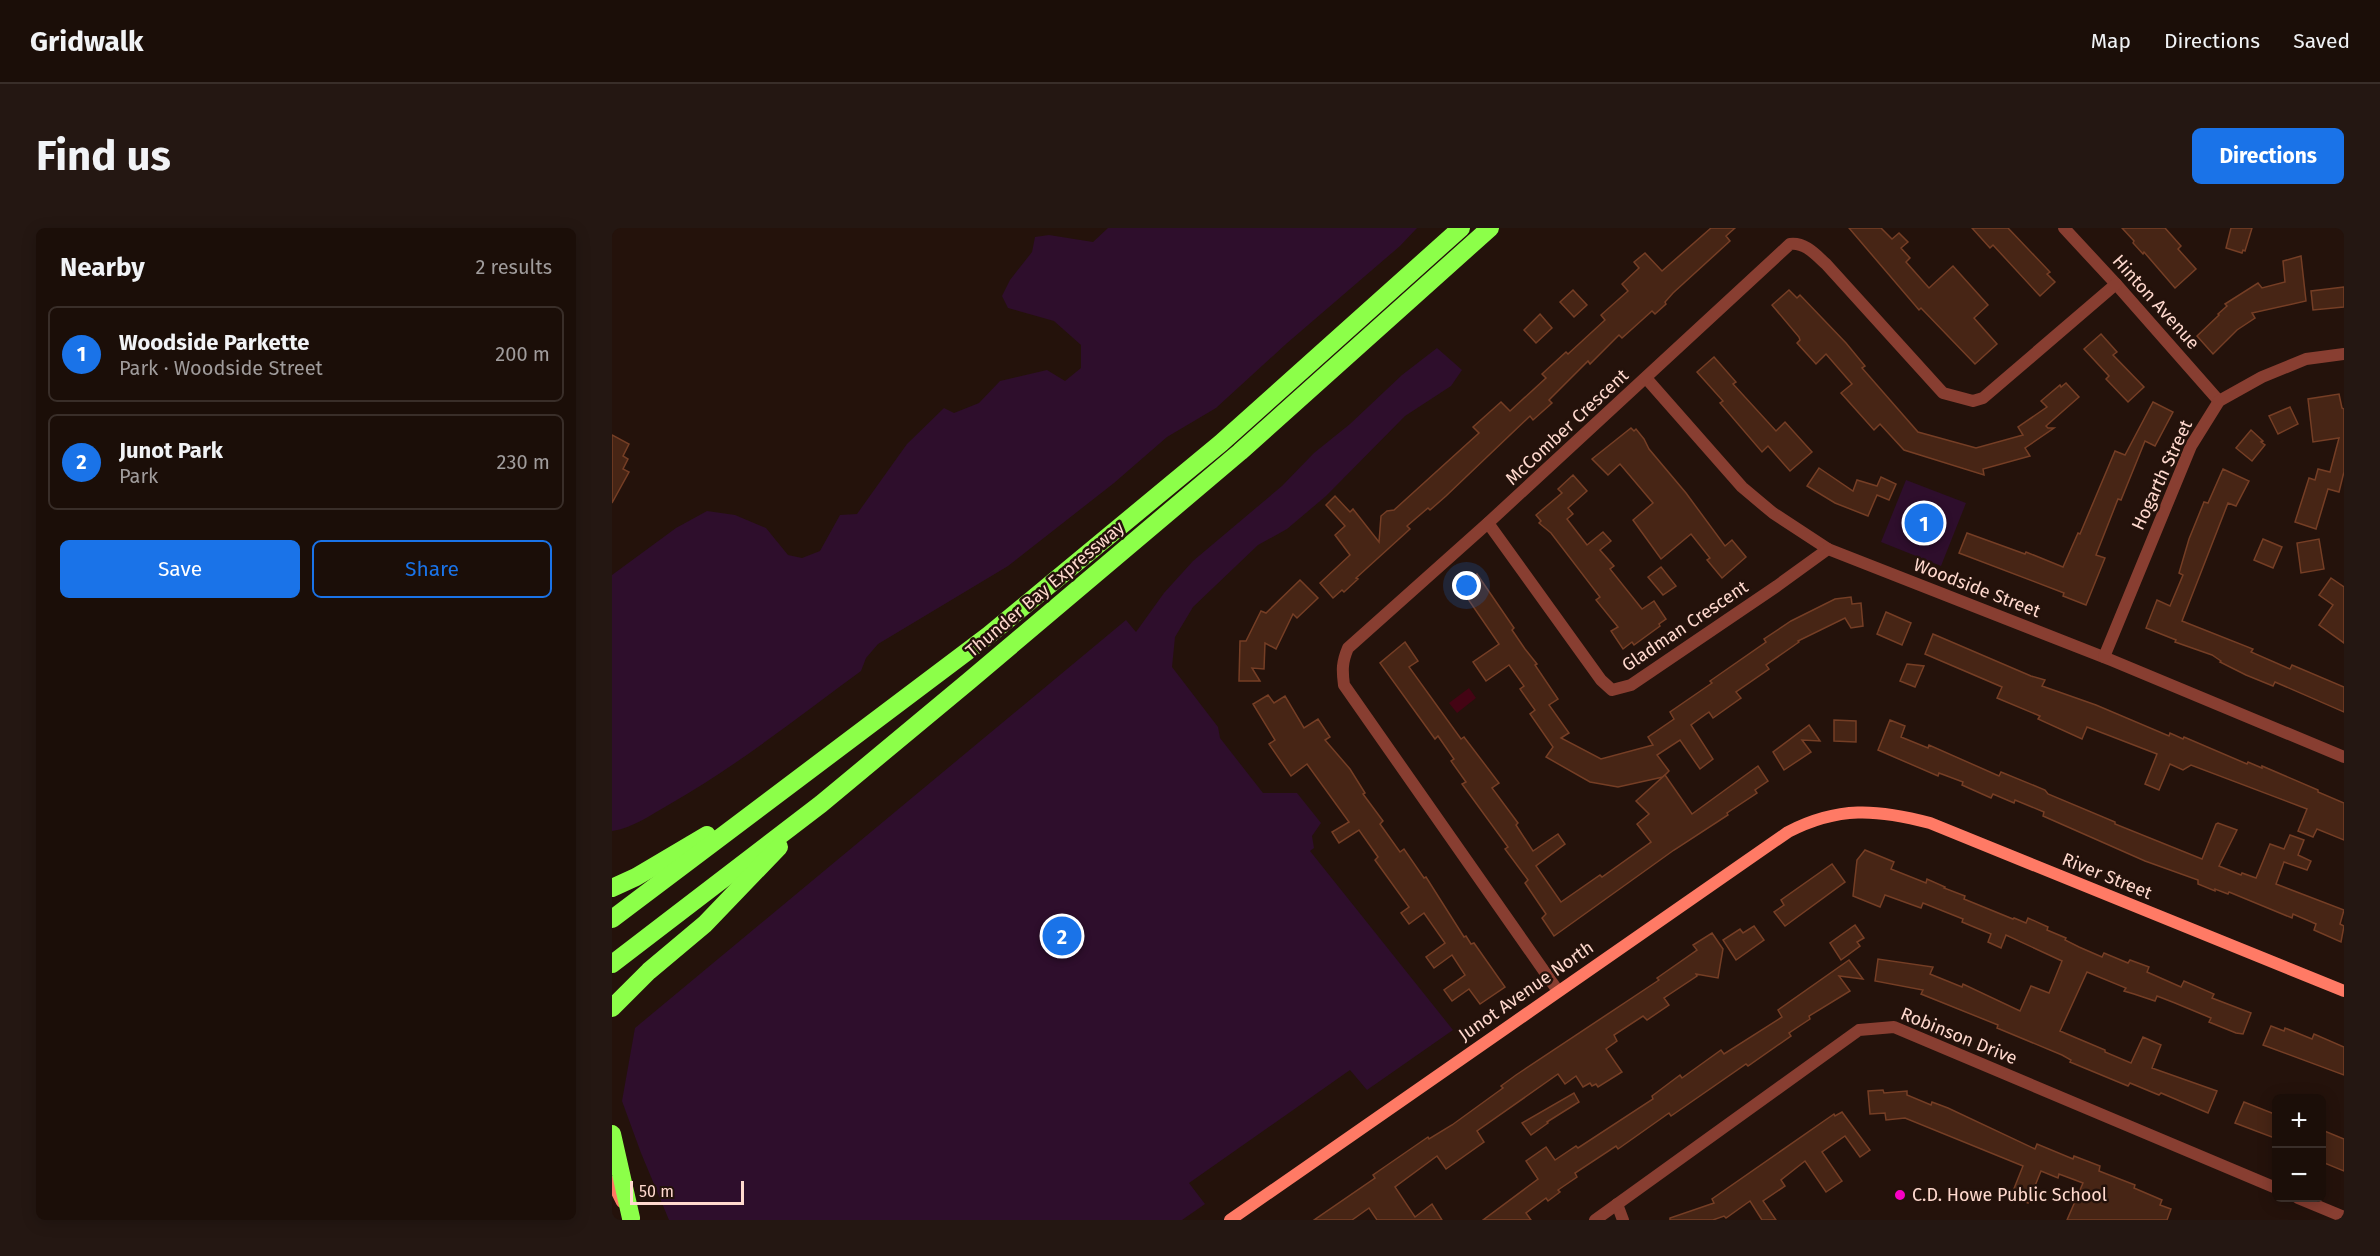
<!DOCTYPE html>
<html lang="en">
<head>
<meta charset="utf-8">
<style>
	:root { --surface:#1b0e08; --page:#241712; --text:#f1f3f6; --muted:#a09c9c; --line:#392e29; --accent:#1a73e8 }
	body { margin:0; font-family:"Fira Sans",sans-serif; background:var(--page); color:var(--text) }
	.controls { position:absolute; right:18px; bottom:18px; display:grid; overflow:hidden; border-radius:9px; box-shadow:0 3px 15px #0003 }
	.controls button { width:54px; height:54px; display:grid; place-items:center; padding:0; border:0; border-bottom:2px solid var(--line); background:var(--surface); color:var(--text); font:30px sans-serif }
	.scale { position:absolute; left:18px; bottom:15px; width:114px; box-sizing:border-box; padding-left:6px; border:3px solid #ffd9ce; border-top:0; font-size:16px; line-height:21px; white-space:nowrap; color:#ffd9ce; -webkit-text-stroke:4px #24120b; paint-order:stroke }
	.you { position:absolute; left:855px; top:358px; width:21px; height:21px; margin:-15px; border:4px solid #fff; border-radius:50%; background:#1a73e8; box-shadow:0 0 0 9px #1a73e833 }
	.badge { display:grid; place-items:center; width:39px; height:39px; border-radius:50%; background:var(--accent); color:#fff; font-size:20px; font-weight:700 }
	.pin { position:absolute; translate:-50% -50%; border:3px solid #fff; box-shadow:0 2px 6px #0006 }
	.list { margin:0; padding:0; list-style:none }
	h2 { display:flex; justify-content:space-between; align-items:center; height:78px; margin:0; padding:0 24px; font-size:26px }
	h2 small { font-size:20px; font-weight:400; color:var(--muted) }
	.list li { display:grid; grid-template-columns:39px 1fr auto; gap:18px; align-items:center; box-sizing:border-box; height:96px; margin:0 12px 12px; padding:0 12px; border:2px solid var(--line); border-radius:9px }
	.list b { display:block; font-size:22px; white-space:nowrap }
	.list p { margin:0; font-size:20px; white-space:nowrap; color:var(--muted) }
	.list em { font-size:20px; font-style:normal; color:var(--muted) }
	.actions { display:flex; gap:12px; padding:18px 24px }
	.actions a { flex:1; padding:14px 0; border:2px solid var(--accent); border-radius:9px; text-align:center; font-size:21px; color:var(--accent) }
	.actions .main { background:var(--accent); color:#fff }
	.map { position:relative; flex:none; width:1732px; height:992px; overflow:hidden; border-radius:9px }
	header { display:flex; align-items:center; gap:36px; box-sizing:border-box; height:84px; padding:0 30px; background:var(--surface); border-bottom:2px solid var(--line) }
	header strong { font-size:28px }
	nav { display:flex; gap:33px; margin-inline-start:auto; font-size:21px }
	.intro { display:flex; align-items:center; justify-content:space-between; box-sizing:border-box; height:144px; padding:0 36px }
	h1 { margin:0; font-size:42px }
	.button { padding:15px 27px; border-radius:9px; background:var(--accent); color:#fff; font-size:21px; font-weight:700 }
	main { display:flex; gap:36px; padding:0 36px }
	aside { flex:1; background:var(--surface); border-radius:9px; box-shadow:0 3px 15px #0003 }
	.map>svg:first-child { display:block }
</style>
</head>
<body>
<header>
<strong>Gridwalk</strong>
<nav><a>Map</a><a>Directions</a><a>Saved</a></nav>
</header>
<div class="intro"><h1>Find us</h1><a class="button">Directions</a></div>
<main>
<aside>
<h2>Nearby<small>2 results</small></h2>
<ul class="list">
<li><span class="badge">1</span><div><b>Woodside Parkette</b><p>Park · Woodside Street</p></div><em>200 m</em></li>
<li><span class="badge">2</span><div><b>Junot Park</b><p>Park</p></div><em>230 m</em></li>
</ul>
<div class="actions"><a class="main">Save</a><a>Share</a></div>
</aside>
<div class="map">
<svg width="1732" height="992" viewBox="0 0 1732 992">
	<rect width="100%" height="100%" fill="#24120b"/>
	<g fill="#2e0e2c">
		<path d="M496,0H805L788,18L674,116L604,180L555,209L502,255L396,338L266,416L254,430L249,443C186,489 125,538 58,576C40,586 21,600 0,603V347L64,300L95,283L123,287L154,300L176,327L190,330L208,323L228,287L245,286L295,216L332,180L342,185L367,175L388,153L435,142L453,153L469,140V117L442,93L396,80L390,68L398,52L420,24L423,9L437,7L481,14Z"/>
		<polygon points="825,120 850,142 839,158 793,188 714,268 675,301 646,317 581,379 563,409 560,439 606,499 608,510 651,565 685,565 709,595 700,608 702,620 698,623 841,802 755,862 738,842 577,955 593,976 570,992 57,992 29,925 10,873 23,800 514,392 524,404 552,365 581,333 670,258 702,225 738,196 790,147"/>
		<polygon points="1294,252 1354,275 1329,338 1269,314"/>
	</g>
	<polygon fill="#440414" points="857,460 864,470 845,485 837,475"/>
	<g fill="#472515" stroke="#753e25" stroke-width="1.5">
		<polygon points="1099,0 1123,0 1114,8 1118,13 1061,65 1053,74 1054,76 1043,86 1040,83 1010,110 1007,107 978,136 976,133 937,172 940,175 921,192 918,188 834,268 818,282 816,280 795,298 798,301 744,350 746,351 732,364 730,362 721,370 708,355 738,327 723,307 733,298 714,277 723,268 738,284 741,281 767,314 769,288 775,283 782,282 867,205 861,199 889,174 898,183 934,150 930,146 954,124 956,126 993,92 989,87 1016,63 1010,56 1027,40 1022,34 1033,25 1050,43"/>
		<polygon points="1237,0 1269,0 1280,11 1287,5 1296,14 1289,20 1298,30 1294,34 1317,60 1341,38 1376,77 1362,90 1385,116 1363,136 1309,80 1307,82"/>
		<polygon points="1360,0 1396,0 1438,44 1435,46 1443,54 1428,68 1381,17 1378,20"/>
		<polygon points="1510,0 1553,0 1569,18 1566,21 1584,41 1563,60 1532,24 1531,26 1521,15 1522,13"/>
		<polygon points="1619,0 1640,0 1633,23 1631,22 1630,25 1614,20"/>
		<polygon points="1689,28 1694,73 1640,85 1643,90 1625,102 1601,126 1585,108 1607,87 1606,86 1615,78 1613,76 1646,55 1650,60 1673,54 1671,33"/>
		<polygon points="1732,59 1732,79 1701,82 1699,63"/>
		<polygon points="961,62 975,77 962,89 948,74"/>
		<polygon points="1177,62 1185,70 1188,67 1234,115 1253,138 1250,140 1306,204 1364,220 1411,207 1406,199 1435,179 1429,173 1448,157 1449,159 1454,155 1467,169 1434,198 1436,200 1442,200 1413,220 1418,228 1371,241 1372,247 1292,222 1268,196 1262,202 1229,165 1240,156 1214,126 1204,136 1185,115 1188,112 1187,109 1160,77"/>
		<polygon points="928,86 940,100 924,115 912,102"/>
		<polygon points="1489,106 1505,124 1501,127 1532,159 1516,174 1494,151 1497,148 1472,121"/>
		<polygon points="1102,129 1124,154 1121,156 1164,203 1173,194 1200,224 1178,243 1156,218 1150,224 1108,175 1111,173 1085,144"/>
		<polygon points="1727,166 1730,180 1732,181 1732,244 1727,264 1716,261 1704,301 1683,294 1697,250 1703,252 1706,241 1718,244 1727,210 1701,214 1696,171"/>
		<polygon points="1541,174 1561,184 1543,218 1533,213 1509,272 1506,271 1484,327 1493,330 1474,377 1451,368 1452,365 1347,325 1355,305 1413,326 1414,324 1451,339 1466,305 1468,306 1503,223 1513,227"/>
		<polygon points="1678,179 1686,196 1666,206 1657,188"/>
		<polygon points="1019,200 1022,203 1024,201 1032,211 1037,221 1074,265 1113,318 1120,312 1134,329 1110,350 1095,332 1098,330 1079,306 1049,331 1021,292 1041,275 1008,236 996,247 980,231"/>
		<polygon points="1639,202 1651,213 1649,214 1653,217 1640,233 1624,220"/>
		<polygon points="0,207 17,216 11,228 16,231 11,241 17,244 0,275"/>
		<polygon points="1207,240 1241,263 1245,252 1265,258 1269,249 1284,256 1277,272 1265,267 1256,288 1223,275 1195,258"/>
		<polygon points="1611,241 1637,253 1624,278 1616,275 1570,393 1641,421 1639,424 1678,441 1680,437 1732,459 1732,484 1663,454 1661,458 1634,447 1608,434 1609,433 1600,427 1563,414 1564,412 1534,400 1545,372 1558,378 1571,347 1567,345 1577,311 1592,274 1596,275"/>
		<polygon points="961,247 975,263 956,280 961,286 955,291 975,317 991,304 999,313 988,322 1002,338 998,341 1030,381 1042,373 1054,391 1047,396 1048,398 1022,417 1020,414 1011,421 999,403 1006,399 984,372 988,369 939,305 927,295 929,293 924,287 950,265 946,261"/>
		<polygon points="1651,311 1670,319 1661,340 1642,332"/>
		<polygon points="1707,311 1712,341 1689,345 1685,315"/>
		<polygon points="1049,339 1064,358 1051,367 1036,349"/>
		<polygon points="865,346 902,400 900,402 913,421 925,436 923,437 946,471 937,477 957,505 949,510 989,531 1041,517 1036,509 1062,491 1058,484 1100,455 1098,453 1154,414 1152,411 1179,393 1223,371 1239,369 1240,376 1249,375 1251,398 1239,400 1233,390 1186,413 1187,414 1154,437 1157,441 1124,464 1129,470 1101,490 1097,484 1079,497 1101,531 1088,541 1068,512 1045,527 1057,543 1051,549 1006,559 978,554 934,529 941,519 918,486 923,482 908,461 912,458 897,437 874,453 861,434 887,416 847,358"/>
		<polygon points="1719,350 1732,359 1732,415 1707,397 1721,377 1707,367"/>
		<polygon points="688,352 706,370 685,390 681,386 664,421 653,415 652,441 640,440 648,453 627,453 628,413 634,413 649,383 654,385"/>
		<polygon points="1274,384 1299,395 1290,417 1265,406"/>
		<polygon points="1321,406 1419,448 1433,452 1430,458 1484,477 1557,508 1558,505 1571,511 1572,509 1635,536 1636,534 1650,540 1650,538 1706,562 1706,564 1732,575 1732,612 1705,601 1701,609 1686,603 1695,581 1579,537 1571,542 1558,536 1547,562 1533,556 1545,526 1475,499 1470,511 1426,491 1428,488 1385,470 1390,459 1313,426"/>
		<polygon points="793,414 806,433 797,439 849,511 852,509 887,555 880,560 906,595 904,597 921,623 946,606 953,616 924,638 949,674 988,647 990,649 1039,614 1025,596 1037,586 1024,573 1053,547 1080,586 1146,538 1156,553 1143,562 1145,565 1115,585 1116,587 1062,622 942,708 930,690 934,686 913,655 916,652 893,621 896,619 850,556 854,554 839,533 842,531 826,508 823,511 768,435"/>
		<polygon points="1295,436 1312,438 1303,459 1288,453"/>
		<polygon points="656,467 662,475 673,468 692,500 706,491 718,509 713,512 738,541 753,565 751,566 771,593 768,596 788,624 792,621 812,650 814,649 852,709 854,708 859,716 862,715 893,759 868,776 857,761 840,773 832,762 853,747 840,727 822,740 814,729 833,715 812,685 797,696 789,685 797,679 763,632 766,629 747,602 727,615 720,604 737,594 695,536 679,548 657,516 663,512 641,476"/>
		<polygon points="1222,492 1244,493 1244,514 1222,513"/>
		<polygon points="1278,492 1293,498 1289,509 1316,520 1317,517 1387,548 1389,544 1433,562 1436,566 1503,594 1503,596 1590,631 1604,596 1606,595 1625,602 1607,638 1629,647 1630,645 1644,650 1658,616 1672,621 1678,607 1692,612 1686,627 1699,633 1695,642 1672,634 1664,656 1732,682 1728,696 1732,698 1729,714 1702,702 1704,696 1681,686 1680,690 1617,664 1616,666 1603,661 1603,663 1586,656 1586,652 1533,633 1431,588 1432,584 1403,572 1402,575 1381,566 1379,570 1350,557 1351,554 1327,545 1326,548 1266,522"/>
		<polygon points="1197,497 1208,513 1190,512 1199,524 1172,542 1161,524"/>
		<polygon points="1253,622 1282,634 1279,641 1314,655 1315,651 1333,659 1332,660 1353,668 1352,671 1401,691 1402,690 1414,695 1416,690 1436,699 1435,702 1454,710 1453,712 1467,719 1490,729 1492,725 1516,735 1518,732 1537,739 1535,744 1569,759 1572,753 1602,766 1600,770 1639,785 1631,806 1624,805 1597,794 1599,790 1563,775 1545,768 1543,773 1522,766 1512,763 1514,760 1475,744 1448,803 1493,822 1493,824 1519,835 1531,809 1549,817 1540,840 1605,863 1596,885 1549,865 1547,867 1518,855 1516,858 1458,834 1459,832 1450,827 1385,800 1386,797 1309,766 1311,762 1263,753 1266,731 1321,739 1318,746 1350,759 1351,756 1408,783 1419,758 1437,765 1450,733 1394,707 1389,720 1376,714 1379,706 1350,694 1351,691 1311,675 1309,680 1273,667 1268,679 1241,668 1245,632"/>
		<polygon points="1220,636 1233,654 1173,698 1162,684 1172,677 1169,672"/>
		<polygon points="1243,697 1252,710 1245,714 1248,718 1229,732 1218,715"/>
		<polygon points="1142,698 1152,712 1124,732 1111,712 1128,701 1131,705"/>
		<polygon points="1100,705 1111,721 1106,750 1084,746 1085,748 1052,770 1057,777 1035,792 1031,788 1002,807 1005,813 994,821 1010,844 986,859 984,856 980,858 978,855 971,859 964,848 953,856 946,846 865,903 872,914 834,941 825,928 783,959 803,989 820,976 830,992 765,992 757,980 740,992 702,992 763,950 761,947 771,940 816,909 817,911 840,897 891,860 889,858 904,847 1047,752 1045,750 1085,722 1081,717"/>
		<polygon points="1237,732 1251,751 1227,748 1238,763 1197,788 1198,791 1177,805 1179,808 1136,838 1134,836 1059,888 1057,885 1006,921 1004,918 963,945 965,949 946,962 948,964 936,973 934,970 914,985 919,992 871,992 926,951 914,933 934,919 943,932 964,918 966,920 1041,871 1040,868 1068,847 1070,850 1109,822 1112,826 1170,789 1166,782"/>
		<polygon points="1659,798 1672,803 1673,800 1700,811 1702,806 1732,819 1732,847 1651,817"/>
		<polygon points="1271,862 1272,865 1295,863 1295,867 1319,877 1320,874 1336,880 1423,921 1425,916 1461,931 1462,928 1488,938 1487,943 1523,957 1522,960 1550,972 1548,977 1559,981 1555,992 1455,992 1471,955 1447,946 1446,950 1429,943 1416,975 1399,968 1411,938 1293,890 1274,892 1273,885 1258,886 1256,863"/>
		<polygon points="962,865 967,874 935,894 936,895 919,907 910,895"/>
		<polygon points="1632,874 1665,887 1665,911 1623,895"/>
		<polygon points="1230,884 1258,922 1248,929 1233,908 1210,924 1230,953 1214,964 1193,933 1169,952 1173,958 1151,973 1164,992 1150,992 1138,973 1114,990 1112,988 1101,992 1058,992 1058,990 1102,975 1100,971 1222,886 1223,888"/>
		<polygon points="1710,902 1732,911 1732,943 1710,934"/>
	</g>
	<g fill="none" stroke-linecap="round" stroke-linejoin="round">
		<g stroke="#883e31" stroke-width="12">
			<polyline points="1452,0 1504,56 1607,173"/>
			<polyline points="1034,150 1130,259 1161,285 1216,321 1499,432 1732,529"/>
			<polyline points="876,295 989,452 1000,462 1019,457 1165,358 1216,321"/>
			<polyline points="1492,429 1579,218 1607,173 1650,149 1694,131 1732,126"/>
			<path d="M946,763L732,457C730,442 730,434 736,420L876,295L1178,16C1193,14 1204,27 1214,36L1331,165L1361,173L1371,170L1504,56"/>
			<polyline points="1686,970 1732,989"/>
			<polyline points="1005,976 1011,992"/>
			<polyline points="983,992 1247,802 1282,799 1664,960"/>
		</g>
		<g stroke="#ff7a65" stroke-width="12">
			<polyline points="0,954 10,974"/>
			<path d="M618,992L1176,604C1226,578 1265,581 1318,595L1732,763"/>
		</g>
		<g stroke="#8cff49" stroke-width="18">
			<polyline points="0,660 24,649 95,607"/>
			<polyline points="0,691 377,407 609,215 849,0"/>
			<polyline points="0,736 209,576 357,453 628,224 878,0"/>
			<polyline points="0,780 37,743 93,696 167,619"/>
			<polyline points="0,906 19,990"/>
		</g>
	</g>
	<circle fill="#f900c4" stroke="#24120b" stroke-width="2" cx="1288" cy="967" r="6"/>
	<g text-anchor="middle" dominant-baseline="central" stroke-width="5" stroke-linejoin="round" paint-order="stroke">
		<g font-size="18" fill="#ffd9ce" stroke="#24120b">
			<text transform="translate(1544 74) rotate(48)">Hinton Avenue</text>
			<text transform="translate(955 199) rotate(-43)">McComber Crescent</text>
			<text transform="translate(1550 247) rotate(-65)">Hogarth Street</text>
			<text transform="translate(1365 360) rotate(21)">Woodside Street</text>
			<text transform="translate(433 361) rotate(-40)">Thunder Bay Expressway</text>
			<text transform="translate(1073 398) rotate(-34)">Gladman Crescent</text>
			<text transform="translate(1495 648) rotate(22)">River Street</text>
			<text transform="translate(914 763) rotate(-35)">Junot Avenue North</text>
			<text transform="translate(1347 808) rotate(22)">Robinson Drive</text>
		</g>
		<g font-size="18" fill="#ffd9ce" stroke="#24120b" text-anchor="start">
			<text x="1300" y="967">C.D. Howe Public School</text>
		</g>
	</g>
</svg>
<div class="controls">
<button>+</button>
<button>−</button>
</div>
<div class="scale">50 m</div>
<div class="you"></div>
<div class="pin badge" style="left:1312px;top:295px">1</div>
<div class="pin badge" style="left:450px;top:708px">2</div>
</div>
</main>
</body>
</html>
